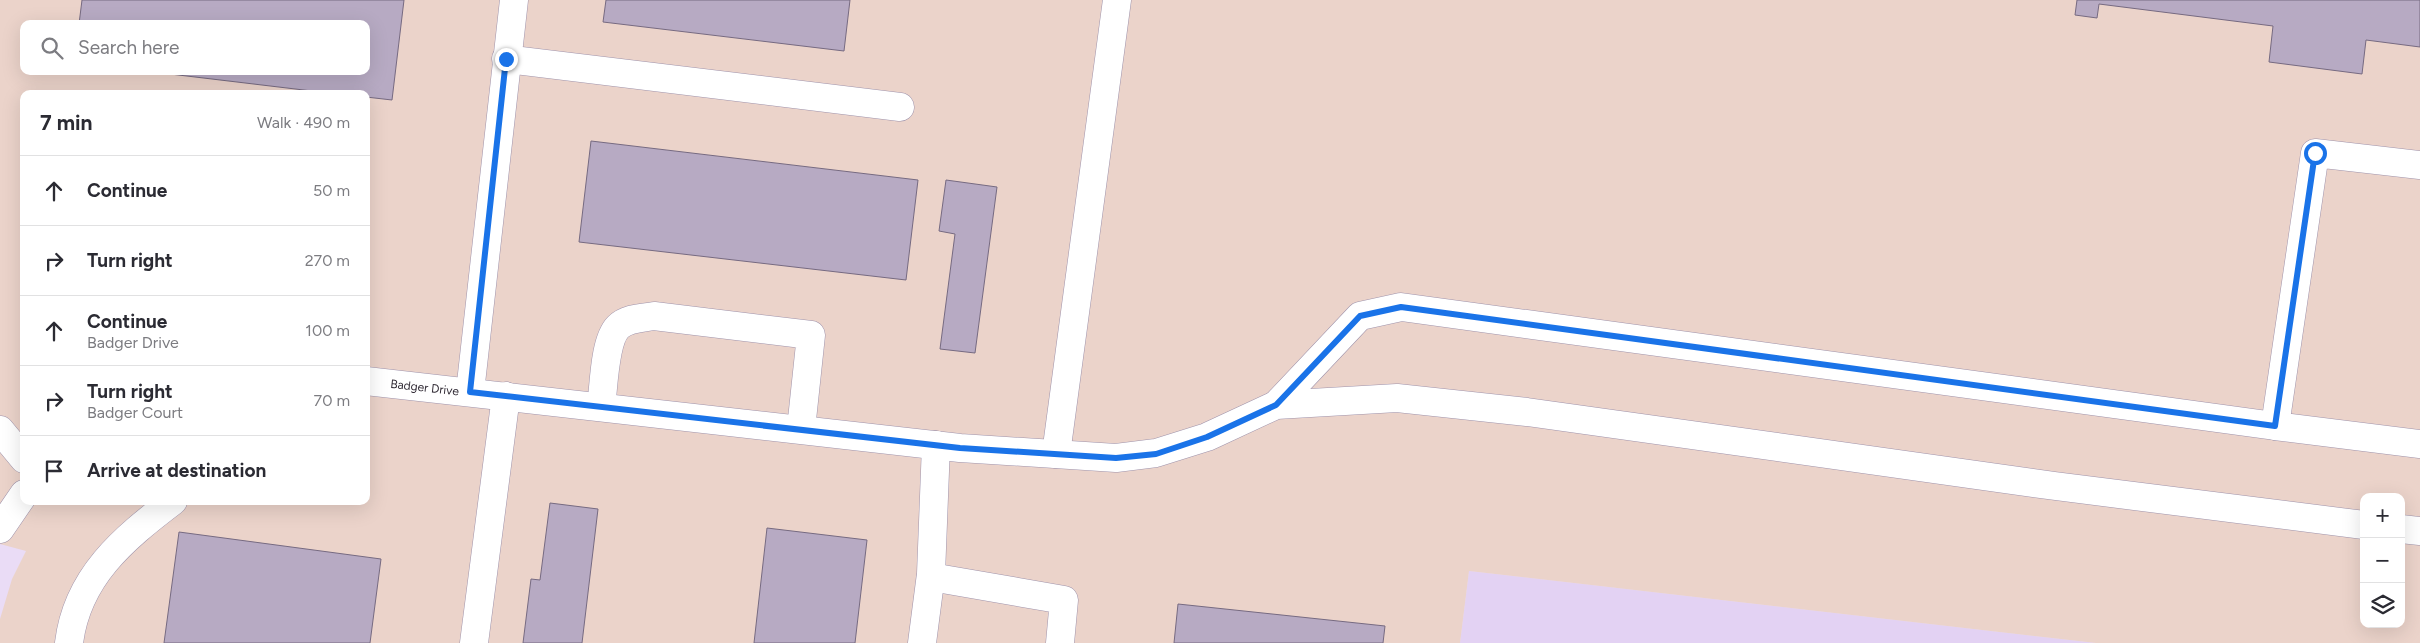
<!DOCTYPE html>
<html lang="en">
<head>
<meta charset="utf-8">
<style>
	:root { --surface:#fff; --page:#f7f7f7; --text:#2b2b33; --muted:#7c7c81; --line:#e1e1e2 }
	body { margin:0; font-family:Figtree,sans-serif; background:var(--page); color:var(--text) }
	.controls { position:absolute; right:15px; bottom:15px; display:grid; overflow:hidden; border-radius:10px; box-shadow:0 5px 20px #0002 }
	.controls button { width:45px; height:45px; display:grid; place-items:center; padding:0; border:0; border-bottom:1px solid var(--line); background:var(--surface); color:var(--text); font:25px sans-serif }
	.stop { position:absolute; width:15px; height:15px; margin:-11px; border:4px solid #1a73e8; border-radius:50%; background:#fff }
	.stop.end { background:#1a73e8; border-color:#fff; box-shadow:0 1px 5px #0008 }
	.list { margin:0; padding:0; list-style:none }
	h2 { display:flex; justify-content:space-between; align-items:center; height:65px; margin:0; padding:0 20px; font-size:21px }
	h2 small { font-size:16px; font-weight:400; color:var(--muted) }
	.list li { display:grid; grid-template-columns:32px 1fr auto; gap:15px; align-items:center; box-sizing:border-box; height:70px; padding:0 20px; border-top:1px solid var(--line) }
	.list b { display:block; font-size:19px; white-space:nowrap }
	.list p { margin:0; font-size:16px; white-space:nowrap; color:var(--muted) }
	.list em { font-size:16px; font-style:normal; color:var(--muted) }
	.icon { flex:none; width:28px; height:28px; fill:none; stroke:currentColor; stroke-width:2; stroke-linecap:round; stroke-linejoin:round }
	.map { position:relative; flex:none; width:2420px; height:643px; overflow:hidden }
	.search { position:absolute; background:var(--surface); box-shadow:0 5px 20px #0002; left:20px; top:20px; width:350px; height:55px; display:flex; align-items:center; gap:12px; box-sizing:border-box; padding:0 18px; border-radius:10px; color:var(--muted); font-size:19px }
	.panel { position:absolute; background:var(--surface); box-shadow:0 5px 20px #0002; left:20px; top:90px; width:350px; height:415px; border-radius:10px }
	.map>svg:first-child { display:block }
</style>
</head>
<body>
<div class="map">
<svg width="2420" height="643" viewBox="0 0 2420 643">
	<rect width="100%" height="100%" fill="#eadcf6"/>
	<polygon fill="#e3d2f3" points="1469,571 2096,643 1460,643"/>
	<path fill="#ebd3ca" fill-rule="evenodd" d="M0,0H2420V643H2096L1469,571L1460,643H0V619L12,579L26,551L0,544ZM24,24H366V71H24ZM24,94H366V501H24ZM2364,497H2401V624H2364Z"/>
	<g fill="#b7aac3" stroke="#766a81">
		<polygon points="82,0 404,0 392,100 366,97 366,94 337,94 145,71 366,71 366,24 79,24"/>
		<polygon points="606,0 850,0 844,51 603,22"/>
		<polygon points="2077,0 2420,0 2420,47 2366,40 2362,74 2269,62 2273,26 2099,4 2097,18 2075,15"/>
		<polygon points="591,141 918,180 906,280 579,242"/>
		<polygon points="946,180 997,187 975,353 940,349 955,234 939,231"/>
		<polygon points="550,503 598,509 582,643 523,643 531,579 540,580"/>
		<polygon points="767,528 867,540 855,643 754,643"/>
		<polygon points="179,532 381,559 370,643 164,643"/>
		<polygon points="1178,604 1385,626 1383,643 1174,643"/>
	</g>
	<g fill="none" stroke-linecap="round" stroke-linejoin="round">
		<defs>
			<g id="minor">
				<polyline points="506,59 900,107"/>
				<polyline points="2420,165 2315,153 2275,426 2420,444"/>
				<path id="s1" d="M366,381L960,448L1116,458L1156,453L1207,437L1276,405L1397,398L1527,412L2055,486L2364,525"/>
				<polyline points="470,392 514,0"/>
				<polyline points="1276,405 1360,316 1401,307 2275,426"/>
				<path d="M601,407C604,387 604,341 618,327C627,318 642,318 654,316L811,335L801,429"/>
				<polyline points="0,430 24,459"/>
				<polyline points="1056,454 1117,0"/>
				<polyline points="0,529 24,494"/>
				<polyline points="2401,529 2420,531"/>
				<polyline points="931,577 1064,600 1060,643"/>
				<path d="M69,643C77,577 123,539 173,501"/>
				<polyline points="474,643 506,396"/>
				<polyline points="922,643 931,574 936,445"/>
			</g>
		</defs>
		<use href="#minor" stroke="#9f93ab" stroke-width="29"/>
		<use href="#minor" stroke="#fff" stroke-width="28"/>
	</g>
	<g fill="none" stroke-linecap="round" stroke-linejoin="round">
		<polyline stroke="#1a73e8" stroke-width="6" points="506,59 470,392 960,448 1116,458 1156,454 1207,437 1276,405 1360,316 1401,307 2275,426 2315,153"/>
	</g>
	<g text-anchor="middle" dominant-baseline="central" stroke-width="4" stroke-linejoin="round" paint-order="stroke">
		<g font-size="12" fill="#322c36" stroke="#fff">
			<text stroke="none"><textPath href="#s1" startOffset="59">Badger Drive</textPath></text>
		</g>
	</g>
</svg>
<div class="controls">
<button>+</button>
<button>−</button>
<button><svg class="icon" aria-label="layers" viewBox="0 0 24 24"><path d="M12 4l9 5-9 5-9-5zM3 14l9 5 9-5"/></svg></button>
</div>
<div class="stop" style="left:2315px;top:153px"></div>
<div class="stop end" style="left:506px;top:59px"></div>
<div class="search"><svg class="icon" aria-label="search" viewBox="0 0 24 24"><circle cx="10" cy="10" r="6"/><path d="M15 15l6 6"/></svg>Search here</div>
<section class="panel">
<h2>7 min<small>Walk · 490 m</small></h2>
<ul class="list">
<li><svg class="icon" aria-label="ahead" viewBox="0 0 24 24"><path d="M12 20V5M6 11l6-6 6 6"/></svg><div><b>Continue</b></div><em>50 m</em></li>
<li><svg class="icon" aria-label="right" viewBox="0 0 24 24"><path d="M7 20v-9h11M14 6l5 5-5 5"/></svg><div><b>Turn right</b></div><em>270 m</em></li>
<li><svg class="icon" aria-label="ahead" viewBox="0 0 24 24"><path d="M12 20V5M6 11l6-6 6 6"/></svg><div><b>Continue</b><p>Badger Drive</p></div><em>100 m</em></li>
<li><svg class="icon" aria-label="right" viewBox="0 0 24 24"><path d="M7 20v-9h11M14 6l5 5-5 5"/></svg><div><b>Turn right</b><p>Badger Court</p></div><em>70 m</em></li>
<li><svg class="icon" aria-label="arrive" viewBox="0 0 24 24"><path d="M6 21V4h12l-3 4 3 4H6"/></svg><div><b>Arrive at destination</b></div></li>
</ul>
</section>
</div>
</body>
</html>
